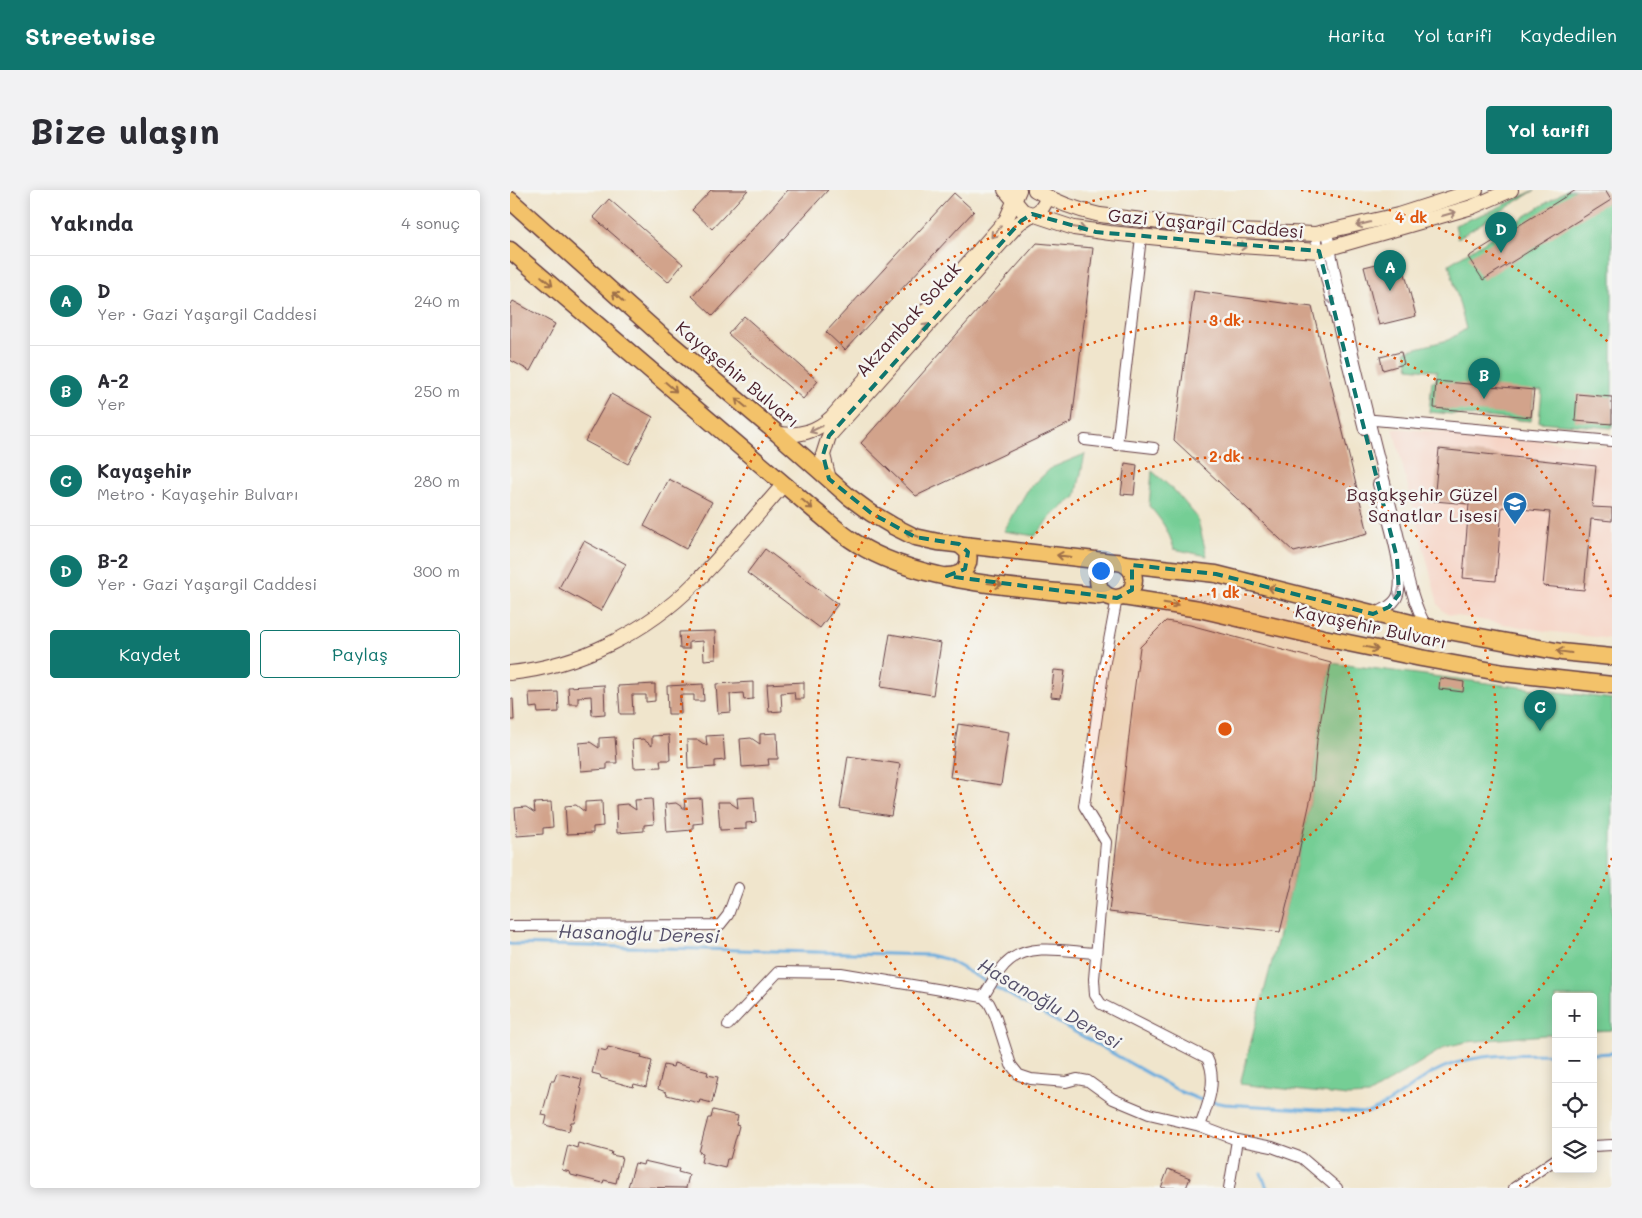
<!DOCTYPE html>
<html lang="tr">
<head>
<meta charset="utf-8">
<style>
	:root { --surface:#fff; --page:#f2f2f3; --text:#2b2b33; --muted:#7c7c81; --line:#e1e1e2; --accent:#0f766e }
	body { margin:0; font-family:Mali,sans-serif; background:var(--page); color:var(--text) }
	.controls { position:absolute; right:15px; bottom:15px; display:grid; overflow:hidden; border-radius:5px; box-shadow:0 2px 12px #0003 }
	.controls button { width:45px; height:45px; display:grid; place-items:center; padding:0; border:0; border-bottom:1px solid var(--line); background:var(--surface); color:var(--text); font:25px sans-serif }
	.you { position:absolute; left:590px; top:380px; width:18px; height:18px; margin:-12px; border:4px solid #fff; border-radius:50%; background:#1a73e8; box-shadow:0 0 0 8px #1a73e833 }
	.badge { display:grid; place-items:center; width:32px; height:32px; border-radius:50%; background:var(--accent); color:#fff; font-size:16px; font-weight:700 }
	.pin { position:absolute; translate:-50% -41px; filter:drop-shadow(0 1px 2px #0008) }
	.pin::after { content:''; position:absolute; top:26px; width:18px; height:15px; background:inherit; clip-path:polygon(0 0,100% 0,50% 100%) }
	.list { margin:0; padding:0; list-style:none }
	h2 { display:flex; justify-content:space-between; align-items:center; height:65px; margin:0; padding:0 20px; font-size:21px }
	h2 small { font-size:16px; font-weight:400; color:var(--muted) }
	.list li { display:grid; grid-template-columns:32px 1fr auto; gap:15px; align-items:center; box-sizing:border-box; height:90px; padding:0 20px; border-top:1px solid var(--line) }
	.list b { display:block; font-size:19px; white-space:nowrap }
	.list p { margin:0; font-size:16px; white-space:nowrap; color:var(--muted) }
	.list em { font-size:16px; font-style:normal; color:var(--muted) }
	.actions { display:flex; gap:10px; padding:15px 20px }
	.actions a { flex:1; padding:11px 0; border:1px solid var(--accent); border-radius:5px; text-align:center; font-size:18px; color:var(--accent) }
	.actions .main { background:var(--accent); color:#fff }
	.icon { flex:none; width:28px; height:28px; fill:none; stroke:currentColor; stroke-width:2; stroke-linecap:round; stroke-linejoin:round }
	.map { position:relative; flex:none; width:1102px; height:998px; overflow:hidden; border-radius:5px }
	header { display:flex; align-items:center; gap:30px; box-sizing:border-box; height:70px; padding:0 25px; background:var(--accent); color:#fff }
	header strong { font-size:24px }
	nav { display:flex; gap:28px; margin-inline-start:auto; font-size:18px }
	.intro { display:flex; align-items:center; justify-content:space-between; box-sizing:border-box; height:120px; padding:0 30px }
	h1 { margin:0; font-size:35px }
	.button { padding:12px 22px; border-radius:5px; background:var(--accent); color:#fff; font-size:18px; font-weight:700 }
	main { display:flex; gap:30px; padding:0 30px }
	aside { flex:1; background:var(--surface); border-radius:5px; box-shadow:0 2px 12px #0003 }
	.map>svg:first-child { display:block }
</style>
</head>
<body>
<header>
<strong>Streetwise</strong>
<nav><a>Harita</a><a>Yol tarifi</a><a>Kaydedilen</a></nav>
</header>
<div class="intro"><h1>Bize ulaşın</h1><a class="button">Yol tarifi</a></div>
<main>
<aside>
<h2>Yakında<small>4 sonuç</small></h2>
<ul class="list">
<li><span class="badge">A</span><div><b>D</b><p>Yer · Gazi Yaşargil Caddesi</p></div><em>240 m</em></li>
<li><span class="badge">B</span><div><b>A-2</b><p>Yer</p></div><em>250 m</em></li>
<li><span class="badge">C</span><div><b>Kayaşehir</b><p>Metro · Kayaşehir Bulvarı</p></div><em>280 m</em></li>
<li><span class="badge">D</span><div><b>B-2</b><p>Yer · Gazi Yaşargil Caddesi</p></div><em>300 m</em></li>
</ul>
<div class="actions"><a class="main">Kaydet</a><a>Paylaş</a></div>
</aside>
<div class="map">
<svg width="1102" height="998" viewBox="0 0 1102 998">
	<rect width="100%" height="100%" fill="#f6f6f2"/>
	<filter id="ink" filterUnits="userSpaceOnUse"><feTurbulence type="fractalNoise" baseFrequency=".02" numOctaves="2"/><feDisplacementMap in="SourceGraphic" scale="10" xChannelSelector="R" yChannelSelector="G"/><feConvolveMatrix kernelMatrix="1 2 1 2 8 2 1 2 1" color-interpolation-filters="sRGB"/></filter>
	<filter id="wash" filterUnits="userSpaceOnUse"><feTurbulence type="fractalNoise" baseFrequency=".0096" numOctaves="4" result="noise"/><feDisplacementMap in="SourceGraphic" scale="20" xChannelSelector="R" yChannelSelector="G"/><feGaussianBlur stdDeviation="1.12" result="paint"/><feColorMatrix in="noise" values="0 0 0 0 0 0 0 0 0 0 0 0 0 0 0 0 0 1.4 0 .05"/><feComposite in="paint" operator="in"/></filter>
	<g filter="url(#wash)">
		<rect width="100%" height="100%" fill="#f0e5cc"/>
		<polygon fill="#f6d2c3" points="883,238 1102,257 1102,449 1035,441 937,424 932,420 928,414"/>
		<g fill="#74ce95" stroke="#5f7660">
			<polygon points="1025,0 948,48 945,35 981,21"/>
			<polygon points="1057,0 1095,0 1102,10 1102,238 1029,232 1032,201 1024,200 1021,231 919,222 922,191 926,191 927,181 899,178 895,161 938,150 956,139 939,74"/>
			<polygon points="575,264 566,307 544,323 525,346 494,341 517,301 541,278"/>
			<path d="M642,281L665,301L687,327L697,366L664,359C659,341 651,329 639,316Z"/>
			<polygon points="821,473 1102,509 1102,840 1083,841 1083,807 1046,807 1046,844 956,852 935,857 858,905 838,906 730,894 781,698 803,598 807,550"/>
		</g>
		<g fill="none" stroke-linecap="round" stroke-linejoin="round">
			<g stroke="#69acde" stroke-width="3">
				<path d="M0,754L419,765L436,769L671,902L691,910L715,914L857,923C882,914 900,896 922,883C960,862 1004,865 1046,864"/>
				<polyline points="1083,864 1102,863"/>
				<polyline points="751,983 757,998"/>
			</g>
		</g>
		<g id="blocks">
			<g fill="#d2a38b">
				<polygon points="201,0 238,0 202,39 182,20"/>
				<polygon points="278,0 318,0 203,126 182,106"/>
				<polygon points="1066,0 1095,0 1101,10 973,90 958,67"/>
				<polygon points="444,3 464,21 335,160 316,142"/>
				<polygon points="99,9 173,74 158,92 83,27"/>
				<polygon points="527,53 583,58 562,232 406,306 351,253"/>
				<polygon points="891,68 906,126 869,135 854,77"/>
				<polygon points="684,101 802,117 858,343 784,362 664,250"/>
				<polygon points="3,111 45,134 20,181 0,170 0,116"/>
				<polygon points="234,126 308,191 293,209 218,144"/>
				<polygon points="891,162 894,174 873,180 870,167"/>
				<polygon points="926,191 1024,200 1021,227 924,218"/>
				<polygon points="101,204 143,227 118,274 75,251"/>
				<polygon points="1067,204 1102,207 1102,234 1065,231"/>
				<polygon points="929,259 1086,276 1082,317 1102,318 1102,331 1081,329 1074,400 1033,396 1040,322 992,317 986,391 953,388 959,314 924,311"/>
				<polygon points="615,273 627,275 624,305 611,304"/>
				<polygon points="159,289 202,312 176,359 134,336"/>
				<polygon points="74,351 116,374 91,421 49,398"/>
				<polygon points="255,359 328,414 310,438 237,383"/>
				<polygon points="656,431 680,435 821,473 807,550 803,598 781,698 770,742 599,722 624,502 630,457"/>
				<polygon points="205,441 206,469 194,470 193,451 179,452 179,459 170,459 169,442"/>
				<polygon points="380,444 431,453 423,505 371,497"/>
				<polygon points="544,480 555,481 551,508 541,507"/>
				<polygon points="930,488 954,492 953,502 929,499"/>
				<polygon points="243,492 243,509 234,510 233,503 220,504 221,522 208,523 206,494"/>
				<polygon points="294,492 294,509 285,509 284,502 271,503 272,521 259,522 257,494"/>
				<polygon points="145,494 145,511 136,512 136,505 122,505 123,524 110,524 108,496"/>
				<polygon points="193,494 194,511 184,511 184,505 170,505 171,524 158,524 157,496"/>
				<polygon points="94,495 95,524 82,525 81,506 68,507 68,514 59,514 58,497"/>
				<polygon points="48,502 49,522 28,523 27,517 20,518 19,503"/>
				<polygon points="0,509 3,509 4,530 0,530"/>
				<polygon points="448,534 499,542 491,595 440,587"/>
				<polygon points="267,543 268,569 258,569 259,575 232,577 230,549 241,548 250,554 250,544"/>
				<polygon points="159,545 160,570 150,570 151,577 124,578 122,550 133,549 142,556 142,546"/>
				<polygon points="213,545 215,570 205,571 205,577 178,579 177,550 188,550 197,556 196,546"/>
				<polygon points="105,547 107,573 97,573 97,579 71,581 69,553 80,552 89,558 89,548"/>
				<polygon points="338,566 390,574 381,626 330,618"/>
				<polygon points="244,607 246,632 236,633 236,639 210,640 208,612 219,612 228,618 227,608"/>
				<polygon points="191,608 193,633 183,634 183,640 157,642 155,614 166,613 175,619 174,609"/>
				<polygon points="142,609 144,634 134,635 134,641 107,643 106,615 117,614 126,620 125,610"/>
				<polygon points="92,611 93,636 83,637 83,643 57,644 55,616 66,615 75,622 75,612"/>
				<polygon points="41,612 43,637 33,638 33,644 7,646 5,618 16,617 25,623 24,613"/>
				<polygon points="98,857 132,865 131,868 142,871 136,897 124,894 123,897 91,888 90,885 82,883 88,859 97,861"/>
				<polygon points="164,873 198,882 197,885 208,887 202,913 190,910 189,913 157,905 156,902 148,899 154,875 163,877"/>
				<polygon points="47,883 72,889 70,898 72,899 64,932 61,932 59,941 35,935 37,926 32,925 41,891 44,891"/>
				<polygon points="203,920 228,926 226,935 229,936 220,969 217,969 215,978 191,972 193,963 189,962 198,928 201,928"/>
				<polygon points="68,953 102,962 101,965 112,967 106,993 94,990 93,993 61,985 60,982 52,980 58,955 67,958"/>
				<polygon points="134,971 169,979 168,982 179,985 176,998 118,997 125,973 133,975"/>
				<polygon points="658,979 680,988 676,998 651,998"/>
			</g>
		</g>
	</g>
	<g filter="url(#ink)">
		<use href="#blocks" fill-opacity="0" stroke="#633d43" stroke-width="1"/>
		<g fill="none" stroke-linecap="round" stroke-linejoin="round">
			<defs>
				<g id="street">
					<path d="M817,42C835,138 860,233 884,328C893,361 899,409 917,437"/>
					<polyline points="805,44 854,239"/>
					<polyline points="853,229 1102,251"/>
					<polyline points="575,250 644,258"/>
					<polyline points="607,255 631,47"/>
					<path d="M607,408L594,477L574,616L596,652L584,789L585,805L591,814L697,868C708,890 698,915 690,936"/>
					<path d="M864,424C872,420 881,417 886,409C899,389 874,318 868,294"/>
					<polyline points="0,736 210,735 218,725 228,698"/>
					<path d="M473,807C481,795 488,779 500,770C523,752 559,762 586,763"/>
					<polyline points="218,835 268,782 331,783 473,807 479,813 485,825 501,875 509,885 521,889 556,892 567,889 578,891 603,909 639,924 690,936 727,950 719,998"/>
					<polyline points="727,950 762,957 792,968 827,998"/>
					<polyline points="1083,956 1102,955"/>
					<polyline points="1004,998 1046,969"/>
				</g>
				<g id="secondary">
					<polyline points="495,0 513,21 564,38 600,43 729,56 809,61 962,17 1001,0"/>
					<path d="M525,0C545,12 567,20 590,25L727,41L805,44L888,25L966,0"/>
					<path d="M268,244C289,246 306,242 322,227L496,30L509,0"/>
					<path d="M319,289L313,265L319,246L500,43C504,39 507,34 512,31C524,21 532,25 537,7"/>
					<path d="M0,483C68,476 137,442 185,393C216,362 245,327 274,294"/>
				</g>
				<g id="primary">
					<polyline points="0,10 153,147 268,244 338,306 361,323 383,336 405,347 428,352 603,372"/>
					<path d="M0,60L304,320C318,331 331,344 346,353C408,394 516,398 589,406L595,405"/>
					<circle cx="606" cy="390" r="18"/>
					<polyline points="616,374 706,384 917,437 1051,462 1102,467"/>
					<path d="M437,386C452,386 461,378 458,362L449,354"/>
					<polyline points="613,407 689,419 814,448 911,468 994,483 1102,495"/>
				</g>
			</defs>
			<use href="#street" stroke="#633d43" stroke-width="12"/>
			<use href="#secondary" stroke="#633d43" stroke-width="16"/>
			<use href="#primary" stroke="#633d43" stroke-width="19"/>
			<use href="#street" stroke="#fff" stroke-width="10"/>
			<use href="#secondary" stroke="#fae7c3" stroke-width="14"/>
			<use href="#primary" stroke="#f3c26a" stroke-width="16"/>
		</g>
		<defs><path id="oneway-shaft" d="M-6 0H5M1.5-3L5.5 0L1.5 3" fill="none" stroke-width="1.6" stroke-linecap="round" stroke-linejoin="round" transform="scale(1.25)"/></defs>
		<g stroke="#a28377">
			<use href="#oneway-shaft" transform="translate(939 24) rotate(-16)"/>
			<use href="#oneway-shaft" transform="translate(853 34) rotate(166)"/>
			<use href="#oneway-shaft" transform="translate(568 38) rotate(12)"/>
			<use href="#oneway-shaft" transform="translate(486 42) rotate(131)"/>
			<use href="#oneway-shaft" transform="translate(730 56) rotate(5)"/>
			<use href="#oneway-shaft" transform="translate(414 139) rotate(-48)"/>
			<use href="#oneway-shaft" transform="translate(306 239) rotate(154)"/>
		</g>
		<g stroke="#9e704a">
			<use href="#oneway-shaft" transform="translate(37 91) rotate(40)"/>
			<use href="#oneway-shaft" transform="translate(108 107) rotate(-138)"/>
			<use href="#oneway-shaft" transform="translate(161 197) rotate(41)"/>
			<use href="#oneway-shaft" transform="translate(231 213) rotate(-140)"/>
			<use href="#oneway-shaft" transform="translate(297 314) rotate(41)"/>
			<use href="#oneway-shaft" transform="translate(402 344) rotate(-157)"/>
			<use href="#oneway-shaft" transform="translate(554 366) rotate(-173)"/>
			<use href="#oneway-shaft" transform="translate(485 394) rotate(7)"/>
			<use href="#oneway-shaft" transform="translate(765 399) rotate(-166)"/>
			<use href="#oneway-shaft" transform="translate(661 414) rotate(9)"/>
			<use href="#oneway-shaft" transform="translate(861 458) rotate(12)"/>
			<use href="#oneway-shaft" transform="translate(1054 462) rotate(-172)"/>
		</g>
		<g stroke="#ae9aa0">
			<use href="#oneway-shaft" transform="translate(821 108) rotate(76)"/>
			<use href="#oneway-shaft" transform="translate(888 402) rotate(105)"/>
		</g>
	</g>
	<path fill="none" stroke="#0f766e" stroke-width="4" stroke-dasharray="10 6" stroke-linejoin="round" d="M522,24L586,42L809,61L887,368L889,404L879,417L863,424L706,384L622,375V400L607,408L437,386L455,379L458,362L449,354L405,347L361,323L319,289L313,265L319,246L511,31Z"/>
	<circle cx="715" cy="539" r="136" fill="#e0560e" fill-opacity=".12"/>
	<g fill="none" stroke="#e0560e" stroke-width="2.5" stroke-dasharray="2.5 5">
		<circle cx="715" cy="539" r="136"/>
		<circle cx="715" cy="539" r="272"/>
		<path d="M1102 668A408 408 0 1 1 1102 410"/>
		<path d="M1042 973A544 544 0 0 1 1007 998M423 998A544 544 0 0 1 639 0M791 0A544 544 0 0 1 1100 154"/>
	</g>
	<defs>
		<symbol id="school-pin" viewBox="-11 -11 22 30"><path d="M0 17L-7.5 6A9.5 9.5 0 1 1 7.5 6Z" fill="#1f6fb2" stroke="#f6f6f2"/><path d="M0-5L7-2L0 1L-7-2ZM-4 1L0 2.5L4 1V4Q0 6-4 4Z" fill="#fff"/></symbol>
	</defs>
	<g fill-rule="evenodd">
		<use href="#school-pin" x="991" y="300" width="28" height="38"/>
	</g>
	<g text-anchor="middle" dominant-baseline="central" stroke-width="5" stroke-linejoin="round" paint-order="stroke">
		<g font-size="18" fill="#4a1f2b" stroke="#f6f6f2">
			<text transform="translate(696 33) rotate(5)">Gazi Yaşargil Caddesi</text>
			<text transform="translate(398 129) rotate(-48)">Akzambak Sokak</text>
			<text transform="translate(228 184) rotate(40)">Kayaşehir Bulvarı</text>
			<text transform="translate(861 436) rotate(12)">Kayaşehir Bulvarı</text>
		</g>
		<g font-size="18" fill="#4a1f2b" stroke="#f6f6f2" text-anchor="end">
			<text x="988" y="304">Başakşehir Güzel<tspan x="988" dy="21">Sanatlar Lisesi</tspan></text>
		</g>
		<g font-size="19" font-style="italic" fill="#55506a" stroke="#f6f6f2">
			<text transform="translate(129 743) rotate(2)">Hasanoğlu Deresi</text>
			<text transform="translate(540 813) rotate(30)">Hasanoğlu Deresi</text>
		</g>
	</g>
	<circle cx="715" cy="539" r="8" fill="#e0560e" stroke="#f6f6f2" stroke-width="2.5"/>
	<g font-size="15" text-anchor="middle" font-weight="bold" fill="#e0560e" stroke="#f6f6f2" stroke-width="5" stroke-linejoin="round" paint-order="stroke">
		<text x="901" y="33">4 dk</text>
		<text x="715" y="136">3 dk</text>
		<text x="715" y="272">2 dk</text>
		<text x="715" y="408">1 dk</text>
	</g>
</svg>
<div class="controls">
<button>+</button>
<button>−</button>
<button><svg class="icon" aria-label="locate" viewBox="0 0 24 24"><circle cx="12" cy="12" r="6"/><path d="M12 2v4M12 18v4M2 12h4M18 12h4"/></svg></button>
<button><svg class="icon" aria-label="layers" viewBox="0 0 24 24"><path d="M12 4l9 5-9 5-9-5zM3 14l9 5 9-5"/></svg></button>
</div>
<div class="you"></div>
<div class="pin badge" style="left:880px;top:101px">A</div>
<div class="pin badge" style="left:974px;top:209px">B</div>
<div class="pin badge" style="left:1030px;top:541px">C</div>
<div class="pin badge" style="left:991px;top:63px">D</div>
</div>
</main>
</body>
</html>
